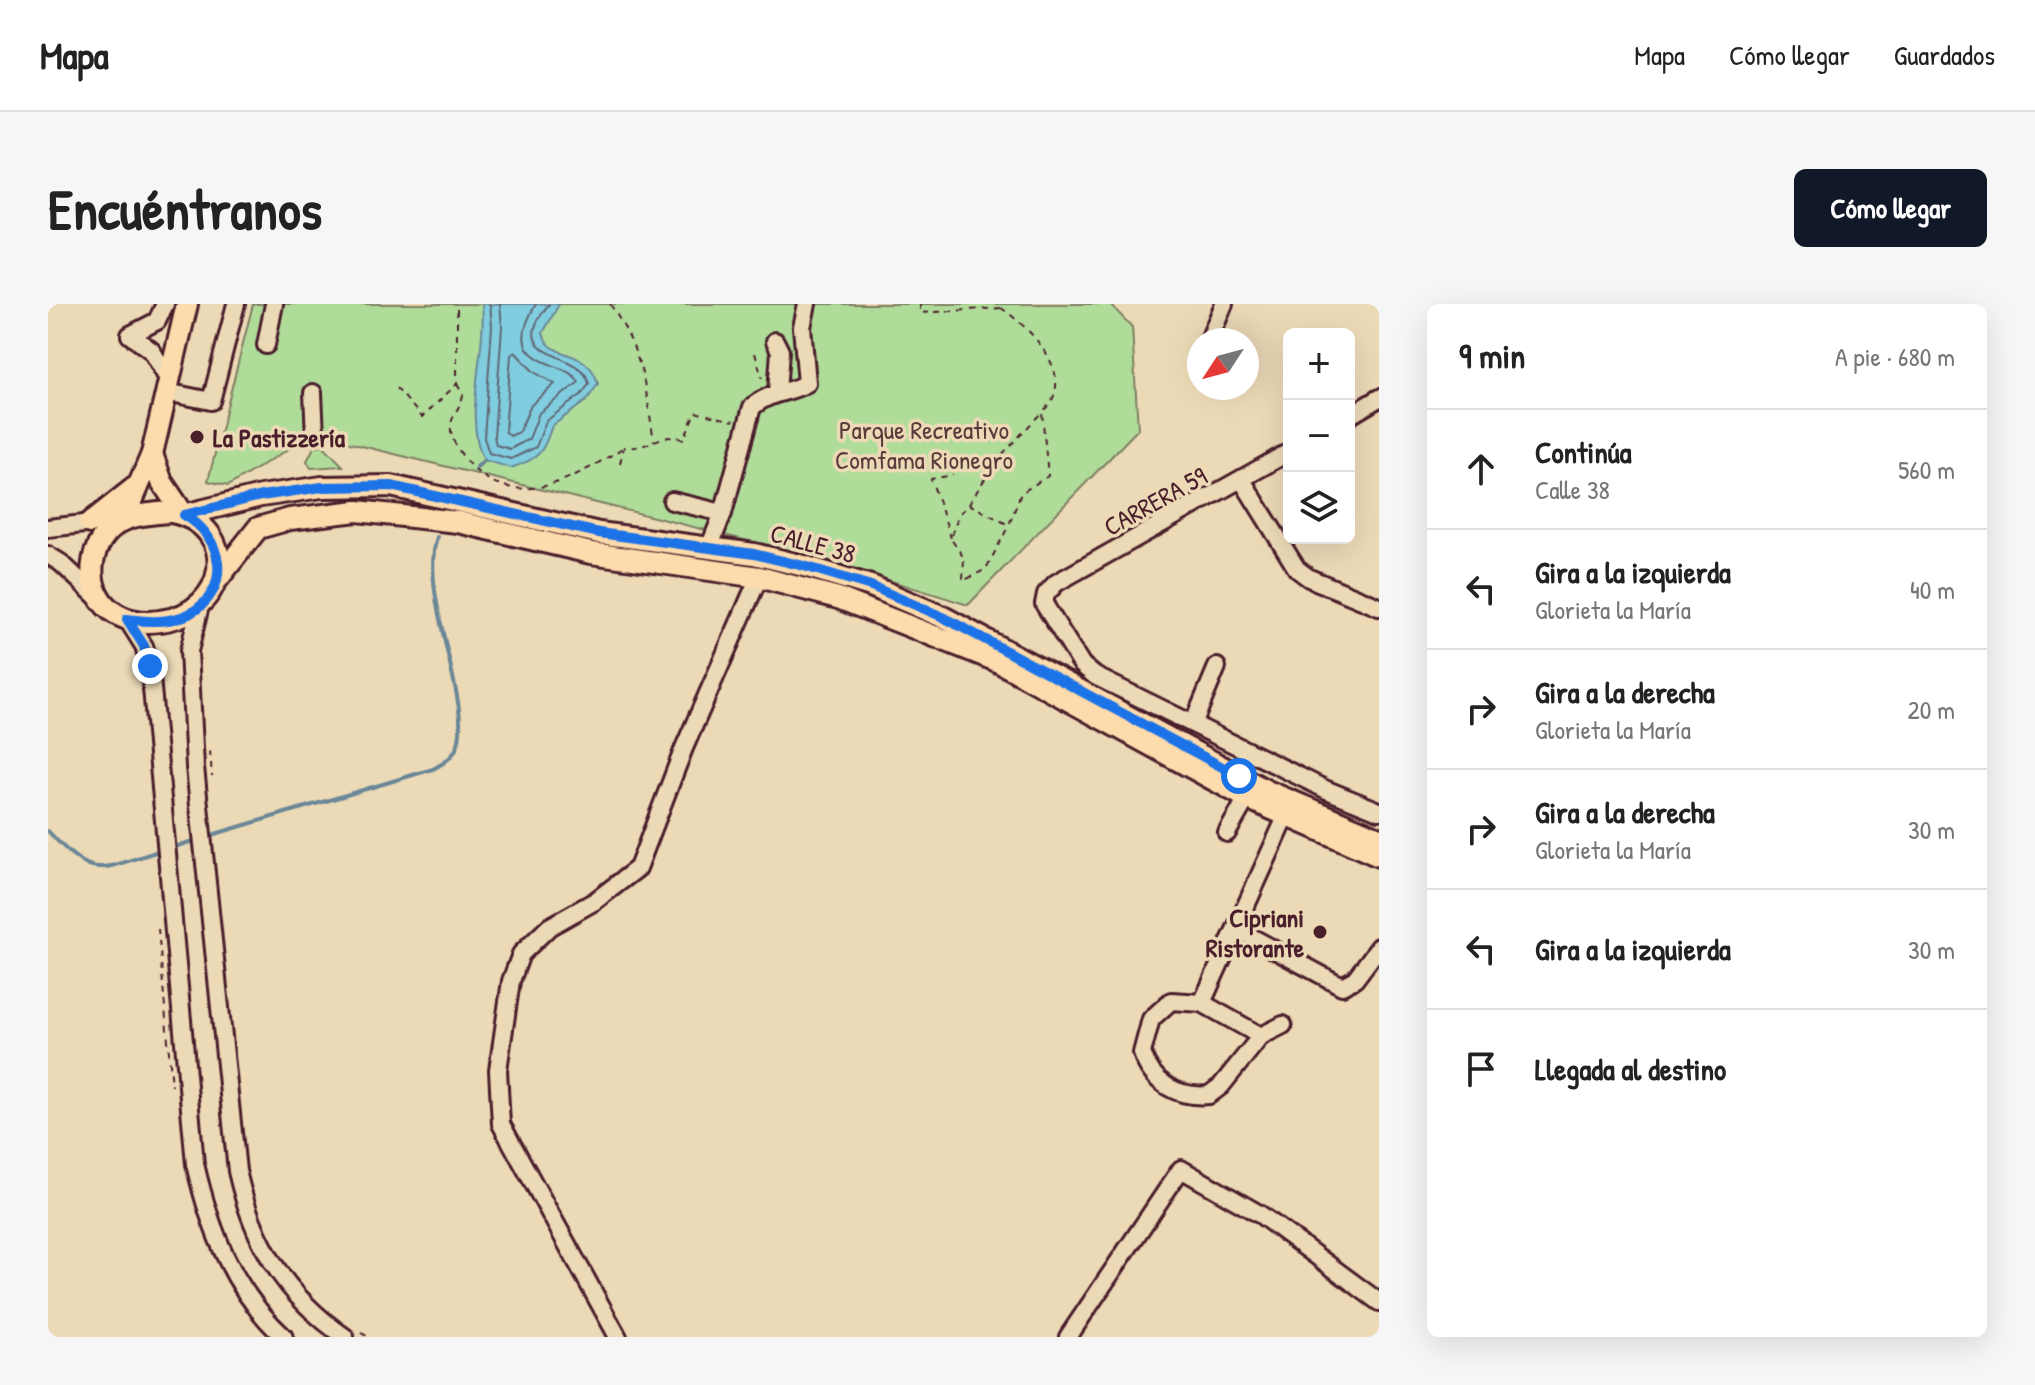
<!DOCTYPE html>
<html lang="es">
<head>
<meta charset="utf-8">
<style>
	:root { --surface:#fff; --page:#f6f6f6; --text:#222; --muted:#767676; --line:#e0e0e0; --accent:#111827 }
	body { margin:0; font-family:"Patrick Hand",sans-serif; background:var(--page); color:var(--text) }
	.controls { position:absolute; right:24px; top:24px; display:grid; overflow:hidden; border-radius:12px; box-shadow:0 8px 32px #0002 }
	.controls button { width:72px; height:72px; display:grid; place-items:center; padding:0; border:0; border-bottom:2px solid var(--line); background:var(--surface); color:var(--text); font:40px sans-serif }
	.compass { position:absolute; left:1139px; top:24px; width:72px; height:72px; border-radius:50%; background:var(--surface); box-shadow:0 8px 32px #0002; rotate:234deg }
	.stop { position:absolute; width:24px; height:24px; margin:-18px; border:6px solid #1a73e8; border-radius:50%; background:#fff }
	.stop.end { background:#1a73e8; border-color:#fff; box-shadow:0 2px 8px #0008 }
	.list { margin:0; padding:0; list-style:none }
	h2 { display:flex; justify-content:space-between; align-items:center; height:104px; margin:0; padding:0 32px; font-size:34px }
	h2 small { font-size:26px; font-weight:400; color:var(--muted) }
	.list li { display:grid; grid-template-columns:52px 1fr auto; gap:24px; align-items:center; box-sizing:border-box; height:120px; padding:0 32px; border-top:2px solid var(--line) }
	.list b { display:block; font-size:30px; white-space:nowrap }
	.list p { margin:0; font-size:26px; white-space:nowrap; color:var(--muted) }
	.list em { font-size:26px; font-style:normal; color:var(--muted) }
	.icon { flex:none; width:44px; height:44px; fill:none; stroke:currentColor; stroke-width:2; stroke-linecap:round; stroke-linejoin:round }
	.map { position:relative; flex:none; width:1331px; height:1033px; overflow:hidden; border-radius:12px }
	header { display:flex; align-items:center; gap:48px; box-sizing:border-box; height:112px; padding:0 40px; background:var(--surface); border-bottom:2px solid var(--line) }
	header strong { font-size:38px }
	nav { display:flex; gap:44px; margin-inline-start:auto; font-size:28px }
	.intro { display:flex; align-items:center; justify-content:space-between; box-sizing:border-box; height:192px; padding:0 48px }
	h1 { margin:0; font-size:56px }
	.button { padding:20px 36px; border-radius:12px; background:var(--accent); color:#fff; font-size:28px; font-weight:700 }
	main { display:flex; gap:48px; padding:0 48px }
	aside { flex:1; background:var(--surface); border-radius:12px; box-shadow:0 8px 32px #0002 }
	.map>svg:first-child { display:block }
</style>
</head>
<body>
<header>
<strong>Mapa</strong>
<nav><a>Mapa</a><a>Cómo llegar</a><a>Guardados</a></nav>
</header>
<div class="intro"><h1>Encuéntranos</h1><a class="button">Cómo llegar</a></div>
<main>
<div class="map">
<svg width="1331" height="1033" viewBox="0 0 1331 1033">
	<rect width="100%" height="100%" fill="#ecdab7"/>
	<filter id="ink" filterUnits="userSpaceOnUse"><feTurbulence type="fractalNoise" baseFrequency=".0125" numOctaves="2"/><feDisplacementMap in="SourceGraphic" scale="16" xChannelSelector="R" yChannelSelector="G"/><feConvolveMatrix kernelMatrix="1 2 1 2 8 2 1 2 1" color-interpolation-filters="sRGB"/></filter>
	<g filter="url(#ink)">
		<g fill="#b0dc9a" stroke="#7d7e62" stroke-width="2">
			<path d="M205,0H1062L1084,23L1090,125L920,301C702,230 477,184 254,127L244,143L180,182L160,177Z"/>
			<polygon points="268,139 273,139 295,162 263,164 259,157"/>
		</g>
		<path fill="#80cddf" stroke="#6a8797" stroke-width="2" d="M434,0H511L495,29C502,58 541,42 550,80L538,97L504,122C494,149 493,154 463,164L436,156C414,114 439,47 434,0Z"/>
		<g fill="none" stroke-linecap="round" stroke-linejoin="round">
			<g stroke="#606573" stroke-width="2">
				<path d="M442,0L444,22L436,134L441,149L463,155L488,143L498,117L533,91L541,80C536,45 453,58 501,0"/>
				<path d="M452,0L454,23L446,132L448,141L462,145L481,135L491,109L531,78C518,54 449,65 488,0"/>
				<polygon points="467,48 486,68 507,80 483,101 471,128 462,132 457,127 463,51"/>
			</g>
			<g stroke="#6a8797" stroke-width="4">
				<polyline points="429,163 436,156"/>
				<path d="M0,527C48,579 51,565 114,546"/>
				<path d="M157,533L385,465C394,460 403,455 408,445C428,406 370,291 389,233"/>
				<polyline points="123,544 149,536"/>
			</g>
			<defs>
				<g id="minor">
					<polyline points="117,0 109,17 82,31 104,47 120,75"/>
					<polyline points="1161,36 1176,0"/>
					<polyline points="727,37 732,47 729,88"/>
					<polyline points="218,41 226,0"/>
					<polyline points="118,88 163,97 188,0"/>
					<polyline points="265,89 267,132"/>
					<polyline points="1301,112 1331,94"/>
					<polyline points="1241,148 1008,279 998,290 996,300 1034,361 1047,372 1279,486 1331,507"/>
					<polyline points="1194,176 1249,265 1261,274 1331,303"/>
					<polyline points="624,197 675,209"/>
					<polyline points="0,224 54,218"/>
					<path d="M661,244L675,209L704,103C722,87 740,90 759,79L754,23L759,0"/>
					<polyline points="0,251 13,259 50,294"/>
					<path d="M152,302L141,347L147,463L189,867C205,938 236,991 297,1033"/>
					<path d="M79,315L96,342L102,362L147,860C162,925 185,987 236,1033"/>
					<polyline points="1145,420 1169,363"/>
					<polyline points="1179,529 1199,494"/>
					<polyline points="1188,625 1294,682 1307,675 1331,643"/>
					<polyline points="1154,699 1238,513"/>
					<path d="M1213,732L1173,782L1161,791C1129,794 1104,779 1094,749L1103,715L1123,697L1154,699L1213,732L1235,721"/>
					<polyline points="570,1033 453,820 450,766 463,677 473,650 501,623 547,597 590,564 636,444 711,273"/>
					<polyline points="1020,1033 1133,865 1213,911 1331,998"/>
				</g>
				<g id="major">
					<polyline points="104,150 114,178 136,211 213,192 274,183 343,182 551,229 706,250 756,262 823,282 895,313 1219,487 1331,534"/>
					<path d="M124,208C194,223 181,309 112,317C98,319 83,318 70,311C32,291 38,233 76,216C90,210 109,209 124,208Z"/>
					<polyline points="76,216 104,150 139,0"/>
					<polyline points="42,219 86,184"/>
					<polyline points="169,276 210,224 242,215 309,207 410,218 543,249 711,273 790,294 949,357 1199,494 1331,552"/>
				</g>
			</defs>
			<use href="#minor" stroke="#4a1f2b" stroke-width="22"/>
			<use href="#major" stroke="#4a1f2b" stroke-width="26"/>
			<g stroke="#4a1f2b" stroke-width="2" stroke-dasharray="6 6" stroke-linecap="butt">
				<path d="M562,0C595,50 597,80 606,137"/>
				<polyline points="872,0 872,9 953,4 952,0"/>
				<path d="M953,4C982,23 1033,75 994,108"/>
				<polyline points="707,49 714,74"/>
				<path d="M409,80L415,91C413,102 405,110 403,120C401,134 412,149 420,159C467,211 531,172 576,143"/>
				<polyline points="348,84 374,113 409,80 409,0"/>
				<path d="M572,159L576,143C603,146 609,127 636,135L647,108L686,117"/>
				<polyline points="921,200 948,157 994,108 1000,172 973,189 961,221 921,200 910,212 903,235 916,254 915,277 938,265 961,221"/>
				<polyline points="903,234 883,175 905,171"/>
				<polyline points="162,447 164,472"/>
				<polyline points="110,625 124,782"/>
				<polyline points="313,1029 321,1033"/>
			</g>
			<use href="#minor" stroke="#ecdab7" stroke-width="16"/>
			<use href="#major" stroke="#fedbac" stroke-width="20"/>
		</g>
	</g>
	<g fill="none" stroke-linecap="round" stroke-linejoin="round" filter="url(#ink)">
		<path stroke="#1a73e8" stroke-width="10" d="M102,362L96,342L79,315C99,318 123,319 141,310C186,286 175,232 136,211L213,192L274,183L343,182L551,229L706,250L756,262L823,282L895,313L1191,472"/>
	</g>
	<g fill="#4a1f2b" stroke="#ecdab7" stroke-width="3">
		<circle cx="149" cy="133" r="8"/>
		<circle cx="1272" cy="628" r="8"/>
	</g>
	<g text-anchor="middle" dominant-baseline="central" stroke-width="7" stroke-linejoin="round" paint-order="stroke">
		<g font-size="26" fill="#593b3c" stroke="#ecdab7">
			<text x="876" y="125">Parque Recreativo<tspan x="876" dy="30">Comfama Rionegro</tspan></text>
		</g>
		<g font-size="26" font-weight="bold" fill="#4a1f2b" stroke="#ecdab7" text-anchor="start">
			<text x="165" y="133">La Pastizzería</text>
			<text x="1256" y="613" text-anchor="end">Cipriani<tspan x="1256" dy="30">Ristorante</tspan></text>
		</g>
		<g font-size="26" fill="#4a1f2b" stroke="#ecdab7">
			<text transform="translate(1107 197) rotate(-29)">CARRERA 59</text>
			<text transform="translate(765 239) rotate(15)">CALLE 38</text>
		</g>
	</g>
</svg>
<div class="controls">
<button>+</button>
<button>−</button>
<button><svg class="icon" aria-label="layers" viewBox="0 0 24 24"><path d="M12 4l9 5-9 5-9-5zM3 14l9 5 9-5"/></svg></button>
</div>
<svg class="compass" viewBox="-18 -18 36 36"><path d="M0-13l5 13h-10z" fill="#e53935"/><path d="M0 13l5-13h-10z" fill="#767676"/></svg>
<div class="stop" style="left:1191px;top:472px"></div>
<div class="stop end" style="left:102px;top:362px"></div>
</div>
<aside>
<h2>9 min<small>A pie · 680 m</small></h2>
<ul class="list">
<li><svg class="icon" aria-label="ahead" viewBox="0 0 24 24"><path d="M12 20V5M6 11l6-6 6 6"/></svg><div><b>Continúa</b><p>Calle 38</p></div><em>560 m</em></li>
<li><svg class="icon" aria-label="left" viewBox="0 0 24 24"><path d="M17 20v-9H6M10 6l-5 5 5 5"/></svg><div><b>Gira a la izquierda</b><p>Glorieta la María</p></div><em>40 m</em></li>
<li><svg class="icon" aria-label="right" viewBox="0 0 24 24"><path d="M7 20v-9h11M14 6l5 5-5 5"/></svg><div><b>Gira a la derecha</b><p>Glorieta la María</p></div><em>20 m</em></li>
<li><svg class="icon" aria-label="right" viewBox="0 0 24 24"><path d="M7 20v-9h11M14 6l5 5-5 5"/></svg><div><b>Gira a la derecha</b><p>Glorieta la María</p></div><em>30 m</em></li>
<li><svg class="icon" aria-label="left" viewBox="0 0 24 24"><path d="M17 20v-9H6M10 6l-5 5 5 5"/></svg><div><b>Gira a la izquierda</b></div><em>30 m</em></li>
<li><svg class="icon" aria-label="arrive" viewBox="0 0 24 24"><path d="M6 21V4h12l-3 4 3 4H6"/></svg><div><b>Llegada al destino</b></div></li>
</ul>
</aside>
</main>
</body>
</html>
